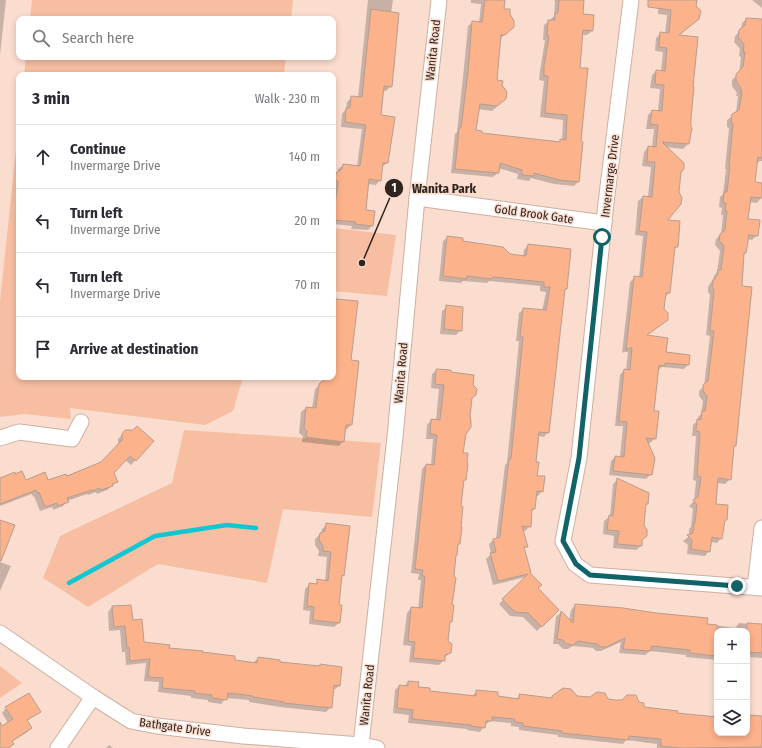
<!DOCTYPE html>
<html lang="en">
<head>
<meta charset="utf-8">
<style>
	:root { --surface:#fff; --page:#f2f2f3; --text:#2b2b33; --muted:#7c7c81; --line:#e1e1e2 }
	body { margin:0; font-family:"Fira Sans Condensed",sans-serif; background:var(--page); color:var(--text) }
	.controls { position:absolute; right:12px; bottom:12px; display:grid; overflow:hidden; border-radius:8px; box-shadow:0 2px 6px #0003 }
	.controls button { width:36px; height:36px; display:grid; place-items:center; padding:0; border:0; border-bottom:1px solid var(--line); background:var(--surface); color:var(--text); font:20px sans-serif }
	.stop { position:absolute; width:12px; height:12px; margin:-9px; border:3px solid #126269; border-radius:50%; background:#fff }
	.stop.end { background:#126269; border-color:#fff; box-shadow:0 1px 4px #0008 }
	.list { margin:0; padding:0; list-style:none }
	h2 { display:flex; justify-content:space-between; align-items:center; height:52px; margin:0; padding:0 16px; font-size:17px }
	h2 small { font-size:13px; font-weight:400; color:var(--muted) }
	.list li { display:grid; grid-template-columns:26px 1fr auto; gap:12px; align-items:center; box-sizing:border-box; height:64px; padding:0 16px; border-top:1px solid var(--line) }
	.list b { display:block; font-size:15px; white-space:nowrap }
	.list p { margin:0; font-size:13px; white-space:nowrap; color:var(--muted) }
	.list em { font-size:13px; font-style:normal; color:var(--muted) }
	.icon { flex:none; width:22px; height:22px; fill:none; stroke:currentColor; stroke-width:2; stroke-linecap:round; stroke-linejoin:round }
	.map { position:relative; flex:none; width:762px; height:748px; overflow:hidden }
	.search { position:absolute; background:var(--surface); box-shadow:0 2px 6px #0003; left:16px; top:16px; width:320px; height:44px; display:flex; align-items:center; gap:10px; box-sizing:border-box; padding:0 14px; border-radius:8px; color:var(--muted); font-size:15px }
	.panel { position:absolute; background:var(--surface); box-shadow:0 2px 6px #0003; left:16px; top:72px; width:320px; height:308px; border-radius:8px }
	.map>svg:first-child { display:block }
</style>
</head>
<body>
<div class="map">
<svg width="762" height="748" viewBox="0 0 762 748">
	<rect width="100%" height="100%" fill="#fbddcf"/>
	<g fill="#f7bea1">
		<polygon points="32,0 293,0 291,19 30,19"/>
		<polygon points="26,57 286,57 284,75 24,75"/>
		<polygon points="19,121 19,377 243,377 233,411 205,425 70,408 71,419 24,414 0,417 0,302"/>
		<polygon points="333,228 396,235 387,296 333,291"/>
		<polygon points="184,430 381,443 372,517 283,509 267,583 158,564 88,607 43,578 60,536 172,483"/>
		<polygon points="0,666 22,683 0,698"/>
	</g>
	<g fill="#0003">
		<polygon points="0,0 6,0 0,55"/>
		<polygon points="368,0 393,0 391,13 391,86 386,91 382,91 380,116 387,163 382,167 380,180 376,185 367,184 365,211 372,226 368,230 351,229 352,226 333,224 333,177 338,173 338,169 343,165 357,166 362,129 341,127 342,114 346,109 347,102 352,97 358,98"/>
		<polygon points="471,0 504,0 503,10 513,27 500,39 496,81 500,104 492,111 478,109 475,131 480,134 558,143 562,140 563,120 540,117 544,81 539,80 540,71 545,40 543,40 544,25 549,21 551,21 551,19 554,16 555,2 554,0 583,0 581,15 592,31 587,35 582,35 579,68 579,142 578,182 574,186 554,184 531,178 529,181 517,179 518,174 498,168 498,173 493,177 451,173 455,134 457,132 463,77 468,26 473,22 479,23 481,4 471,3"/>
		<polygon points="659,0 696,0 695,7 699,19 678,36 689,136 688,144 683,149 666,147 680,172 666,221 677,247 674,250 669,293 664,298 662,324 646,336 665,353 688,365 684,369 662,367 658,370 653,412 655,438 650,443 647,443 651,474 646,479 609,475 611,461 615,457 620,457 623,426 615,426 620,375 624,370 626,370 628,352 624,352 622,353 630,282 635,277 639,278 643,236 635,235 638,201 643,197 648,197 651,167 642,166 644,152 648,147 652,148 654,129 646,129 648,115 652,111 658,111 660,89 650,88 652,75 656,71 661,71 663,52 655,51 656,38 661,33 665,34 667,15 658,14"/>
		<polygon points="752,0 762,0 762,8"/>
		<polygon points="747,19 762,20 762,161 756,162 754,183 762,184 762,191 761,198 757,203 749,202 747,220 757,235 752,240 747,239 745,253 743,256 735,446 733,447 730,479 725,484 717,483 715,505 726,519 723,522 721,538 717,543 711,542 709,551 705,556 687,554 688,545 683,541 689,536 689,529 691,527 693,509 689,506 694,501 696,481 693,480 696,436 692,436 693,425 698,420 698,417 701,414 703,401 699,396 699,391 704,386 710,336 706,335 710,295 708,292 708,287 713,279 714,276 717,272 720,251 715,245 716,239 721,234 723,215 721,215 722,208 719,207 720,197 723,194 726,169 725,169 729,128 727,127 727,120 736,113 738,96 736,96 737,93 732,86 732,80 739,73 741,57 739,56 740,49 734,42 735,36 741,30 742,23"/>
		<polygon points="448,237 462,242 509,255 523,257 524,250 528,245 566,289 563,291 548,432 544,437 538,436 535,463 536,477 542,491 538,496 535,496 534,509 531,512 530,526 525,531 522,531 527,546 524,549 529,574 537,588 558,610 537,631 523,617 510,616 499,604 526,577 493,585 486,559 491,554 489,544 493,540 496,539 505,465 507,463 519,341 516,341 519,313 524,309 542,311 546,292 540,291 540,286 489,281 487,283 463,281 461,283 439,281 443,241"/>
		<polygon points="337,300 350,361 351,425 347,429 345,429 343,441 339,446 302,442 303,436 299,433 301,412 306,408 312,408 315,389 322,383 323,377 333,377 333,302"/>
		<polygon points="447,307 461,330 456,335 440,334 442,311"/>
		<polygon points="437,370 471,399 462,454 465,480 463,481 460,505 459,544 457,546 455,556 451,622 449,624 446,642 450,653 444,658 444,660 439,665 409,662 411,646 403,645 407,613 411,608 418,609 421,580 418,580 419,574 411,573 422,469 426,465 431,465 433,439 426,439 427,425 431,420 436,420 439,389 431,388 432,374"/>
		<polygon points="126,431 153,441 131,465 125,460 113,473 117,482 107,490 97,494 96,492 88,495 87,494 67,501 63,506 53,510 52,507 40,511 34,496 33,497 32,494 0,506 0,479 48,482 67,477 101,463 118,446 118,439"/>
		<polygon points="617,480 647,504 645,506 641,546 636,550 613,548 614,536 603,534 604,521 610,516 613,484"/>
		<polygon points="327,524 343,575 341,577 338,606 339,623 334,627 309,624 310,611 303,610 305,589 310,584 314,585 318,581 325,581 327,557 318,556 319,551 315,545 315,539 321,533 322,529"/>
		<polygon points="0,562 11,566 0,591"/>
		<polygon points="575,605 735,628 739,623 762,625 762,658 748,657 747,664 747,631 717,631 717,660 686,657 686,655 650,651 645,655 619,653 621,642 601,651 596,651 593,648 573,646 568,649 563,649 558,644 553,644 556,617 561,612 569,621 571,610"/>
		<polygon points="112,607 132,621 143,643 234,661 253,663 258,658 279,662 339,686 334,690 333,690 331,707 326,712 280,707 249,702 249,700 226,698 221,704 208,702 208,700 191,698 191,696 158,692 159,682 144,681 146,663 126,665 125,652 122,652 120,630 109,631 108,612"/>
		<polygon points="408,682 417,688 429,692 472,696 477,691 496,697 516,699 520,695 550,699 553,697 577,697 608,700 676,714 713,718 713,716 717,711 717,733 747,733 747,715 762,717 762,748 657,748 657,744 626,740 623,744 558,737 558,735 519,730 519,727 511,726 511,723 490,721 485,725 484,727 480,732 467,730 467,729 408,723 409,715 393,713 395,690 399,686 404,686"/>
		<polygon points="6,708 39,712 27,721 31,728 26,733 11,742 13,744 9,748 0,748 0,728 8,723 2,713"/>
		<polygon points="109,745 113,748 106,748"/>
	</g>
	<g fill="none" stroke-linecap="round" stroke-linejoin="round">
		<polyline stroke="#13c6d4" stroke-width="4.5" points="69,583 155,536 227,525 256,528"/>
	</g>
	<g fill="#fcb28b" stroke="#b89d8f">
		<polygon points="485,0 505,0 504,9 510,9 510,14 514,21 514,27 505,35 501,35 497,80 503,81 502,85 507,92 506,99 497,106 480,104 476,130 482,131 482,133 560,142 560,139 566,140 567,115 545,113 548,76 544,76 544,66 549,36 547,35 548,20 555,20 555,13 558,13 559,0 584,0 583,14 594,15 593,31 583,30 580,68 588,68 581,141 583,142 579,182 559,180 534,173 534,176 522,175 522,170 500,163 499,173 455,169 459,128 461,128 468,72 472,21 482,22"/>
		<polygon points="648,0 697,0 696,6 701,11 699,19 679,35 698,37 693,87 694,87 691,118 691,127 692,128 689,144 662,142 684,163 684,169 681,172 679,192 682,198 681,204 668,220 680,221 678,247 675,247 670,293 666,293 664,309 668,313 668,320 647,335 668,338 666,352 690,355 689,365 665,363 665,366 659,365 654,411 659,411 656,439 646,438 655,458 652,475 613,471 615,456 624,457 627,422 619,421 624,369 630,370 632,348 629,348 626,350 632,296 634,276 642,277 647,232 639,231 643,196 652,197 655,162 647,162 648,146 656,147 658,125 650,124 652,110 662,111 664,85 655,84 656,70 665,71 667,48 659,47 660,32 669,33 671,10 648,7"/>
		<polygon points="371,9 399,13 392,87 384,86 381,115 395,117 388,163 383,163 381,181 369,179 366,210 375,211 373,226 355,224 356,222 333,220 338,182 335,179 336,173 342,169 343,164 360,166 366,125 345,122 346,108 350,108 351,96 362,97"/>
		<polygon points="746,18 762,19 762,158 758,157 755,182 762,183 762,198 751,197 748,219 760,220 758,236 749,235 746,253 744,253 742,286 752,287 736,446 734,446 731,480 718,478 716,504 728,505 727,520 725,520 722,539 712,537 710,552 691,549 692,540 687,535 693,533 694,523 695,523 697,505 693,500 698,497 701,477 697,476 700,432 696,431 697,419 701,420 702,411 705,411 707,396 703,391 703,385 708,381 714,331 710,331 714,290 712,287 713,281 718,274 718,270 721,270 724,246 719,240 720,234 725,230 727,211 725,211 726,203 723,203 724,192 727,192 730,165 729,165 733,124 731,122 732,114 739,110 742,92 741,92 741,88 736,81 736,74 743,67 745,52 743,52 744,44 738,37 739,30 745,25"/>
		<polygon points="447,236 463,238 463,241 503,247 510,254 526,256 528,244 571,249 567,289 565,289 549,433 539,432 536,462 539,462 537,476 545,476 543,492 537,491 535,509 532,509 531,527 522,526 528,547 524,547 531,573 530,573 542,585 538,588 559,610 542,627 528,613 515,612 502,599 528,574 498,581 490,553 496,552 493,539 500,537 509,459 511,459 523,337 520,337 523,308 546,310 550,287 544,287 544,282 493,277 492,279 467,276 467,279 443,276"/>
		<polygon points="336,299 358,301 351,360 359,361 352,425 346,425 344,442 306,437 307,431 304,428 306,407 316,408 319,384 327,377 333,377 335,354 333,353 333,301 336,301"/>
		<polygon points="446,305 463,307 462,331 444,329"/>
		<polygon points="436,369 451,370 451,372 474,375 473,385 477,389 476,395 472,398 470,416 471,421 471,427 466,434 463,453 468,453 467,462 468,464 466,480 464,480 461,505 463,507 461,527 462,527 460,544 458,544 457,555 456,555 454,576 456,578 452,605 454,605 452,622 450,622 448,641 452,644 451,653 445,655 445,661 413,658 415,642 408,641 411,607 422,608 425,576 422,576 423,570 415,569 426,464 434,465 437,435 430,434 431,419 440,420 444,385 435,384"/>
		<polygon points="137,426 154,441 136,461 130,456 114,473 118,482 112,484 113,486 101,490 100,488 92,491 92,490 67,498 69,502 58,506 57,503 45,507 39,492 37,493 36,490 0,504 0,478 15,472 15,474 22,471 26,480 45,472 48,480 66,474 67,476 101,462 122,440 122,434 125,430 133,430"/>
		<polygon points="617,478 649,493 648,504 646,504 644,525 647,530 647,536 642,540 642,546 617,544 619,531 607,530 609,515 613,516"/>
		<polygon points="0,520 15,525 1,561 0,561"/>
		<polygon points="326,523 350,526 344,576 342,575 339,605 342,605 340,623 313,620 314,607 307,606 309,583 317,584 317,579 328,581 331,552 323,551 323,546 319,540 320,533 325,531"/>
		<polygon points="575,604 623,608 656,613 708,618 707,624 717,625 717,656 690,653 690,650 651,646 651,651 623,649 625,638 606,647 601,647 597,644 578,641 573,645 567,644 563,640 557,639 561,611 573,623"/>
		<polygon points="131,605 133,620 142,619 144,642 170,645 169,648 203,651 202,652 235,656 235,660 257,663 258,657 280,660 280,662 320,666 320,664 342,667 340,686 334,685 332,708 284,703 284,702 253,697 253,696 228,693 227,700 212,698 212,695 195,693 195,691 162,688 163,678 148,677 150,659 130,661 129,647 127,648 125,626 114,627 112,606"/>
		<polygon points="747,623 762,624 762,653 747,652"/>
		<polygon points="408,681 419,682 418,687 430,688 430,691 476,696 476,690 498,692 498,696 519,699 519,694 552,698 552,696 563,688 571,689 577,696 590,697 597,692 605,693 608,699 615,700 622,700 627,695 636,695 639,702 644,703 644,707 678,711 677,713 717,717 717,733 747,733 749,715 762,716 762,747 682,748 661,746 661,739 629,736 628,740 562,733 562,731 523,726 523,723 515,722 515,719 492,717 492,721 486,721 485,728 471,726 471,725 412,719 413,710 397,708 399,685 408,686"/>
		<polygon points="29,693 41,712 27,720 32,728 12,741 14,744 8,748 0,748 0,722 2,726 13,719 5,707"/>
	</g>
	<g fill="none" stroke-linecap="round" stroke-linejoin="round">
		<defs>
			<g id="minor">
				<polyline points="631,0 606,203 579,458 563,541 575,564 590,575 762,588"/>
				<polyline points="417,198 604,223"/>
				<polyline points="0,438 19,432 72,439 81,422"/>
				<polyline points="755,587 762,528"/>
				<polyline points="0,633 93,697 131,721 157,726 243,736 361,745 377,748"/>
				<polyline points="361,745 395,437 417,198 439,0"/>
				<polyline points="58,748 93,697"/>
			</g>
		</defs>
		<use href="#minor" stroke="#ccb0a1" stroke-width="17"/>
		<use href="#minor" stroke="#fff" stroke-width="15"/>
	</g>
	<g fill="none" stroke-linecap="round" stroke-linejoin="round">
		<polyline stroke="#126269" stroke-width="5" points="602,237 579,458 563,541 576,564 590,575 737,586"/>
	</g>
	<g text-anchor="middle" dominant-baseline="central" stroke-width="3" stroke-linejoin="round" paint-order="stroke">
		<g font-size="12" fill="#2f241e" stroke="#fbddcf">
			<text transform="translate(433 50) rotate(-84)">Wanita Road</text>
			<text transform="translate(610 176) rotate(-83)">Invermarge Drive</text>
			<text transform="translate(534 214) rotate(8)">Gold Brook Gate</text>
			<text transform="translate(401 373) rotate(-85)">Wanita Road</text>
			<text transform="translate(367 695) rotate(-84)">Wanita Road</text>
			<text transform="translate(175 727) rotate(8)">Bathgate Drive</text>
		</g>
	</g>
	<path fill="none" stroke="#2f241e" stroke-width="1.5" d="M362 263L394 188"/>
	<g fill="#2f241e" stroke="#fbddcf" stroke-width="1.5">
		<circle cx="362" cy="263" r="4"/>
		<circle cx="394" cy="188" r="10"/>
	</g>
	<g font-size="12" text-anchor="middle" font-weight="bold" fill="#fff">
		<text x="394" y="192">1</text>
	</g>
	<g font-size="13" text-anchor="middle" font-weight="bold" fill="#2f241e" stroke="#fbddcf" stroke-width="3" stroke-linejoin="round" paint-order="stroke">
		<text x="444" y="193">Wanita Park</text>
	</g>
</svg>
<div class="controls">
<button>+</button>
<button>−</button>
<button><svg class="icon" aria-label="layers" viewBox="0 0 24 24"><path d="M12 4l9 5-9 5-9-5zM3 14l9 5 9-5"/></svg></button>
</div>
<div class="stop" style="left:602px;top:237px"></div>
<div class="stop end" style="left:737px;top:586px"></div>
<div class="search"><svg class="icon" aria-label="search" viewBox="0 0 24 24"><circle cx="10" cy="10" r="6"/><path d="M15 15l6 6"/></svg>Search here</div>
<section class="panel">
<h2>3 min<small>Walk · 230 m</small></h2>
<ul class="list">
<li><svg class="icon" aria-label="ahead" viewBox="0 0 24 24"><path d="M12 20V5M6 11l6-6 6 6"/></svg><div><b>Continue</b><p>Invermarge Drive</p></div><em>140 m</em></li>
<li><svg class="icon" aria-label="left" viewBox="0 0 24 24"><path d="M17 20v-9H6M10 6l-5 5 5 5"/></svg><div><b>Turn left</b><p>Invermarge Drive</p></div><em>20 m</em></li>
<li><svg class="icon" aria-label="left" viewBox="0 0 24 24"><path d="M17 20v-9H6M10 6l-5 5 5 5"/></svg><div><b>Turn left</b><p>Invermarge Drive</p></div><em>70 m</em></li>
<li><svg class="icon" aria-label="arrive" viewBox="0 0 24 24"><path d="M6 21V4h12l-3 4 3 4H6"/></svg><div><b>Arrive at destination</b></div></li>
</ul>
</section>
</div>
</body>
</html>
